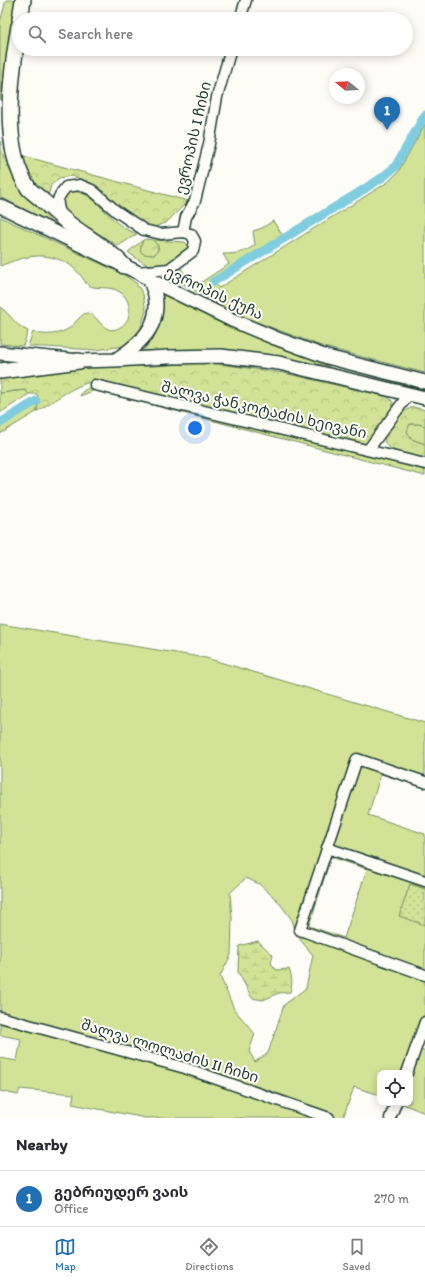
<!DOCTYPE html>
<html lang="en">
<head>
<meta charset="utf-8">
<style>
	:root { --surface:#fff; --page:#f2f2f3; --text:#2b2b33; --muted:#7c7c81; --line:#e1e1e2; --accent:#1f6fb2 }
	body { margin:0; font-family:Itim,"Noto Sans Georgian",sans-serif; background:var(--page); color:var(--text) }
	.controls { position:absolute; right:12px; bottom:12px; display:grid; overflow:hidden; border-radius:8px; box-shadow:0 2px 10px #0003 }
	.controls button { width:36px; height:36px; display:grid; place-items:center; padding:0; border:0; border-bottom:1px solid var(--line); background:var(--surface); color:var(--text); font:20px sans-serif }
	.compass { position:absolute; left:329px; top:68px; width:36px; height:36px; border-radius:50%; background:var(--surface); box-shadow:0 2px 10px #0003; rotate:288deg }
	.you { position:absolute; left:195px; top:428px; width:14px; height:14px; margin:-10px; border:3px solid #fff; border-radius:50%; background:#1a73e8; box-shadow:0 0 0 6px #1a73e833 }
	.badge { display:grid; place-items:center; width:26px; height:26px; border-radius:50%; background:var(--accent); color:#fff; font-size:13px; font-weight:700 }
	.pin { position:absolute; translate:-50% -33px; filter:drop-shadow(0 1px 2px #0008) }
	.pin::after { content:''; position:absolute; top:21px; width:14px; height:12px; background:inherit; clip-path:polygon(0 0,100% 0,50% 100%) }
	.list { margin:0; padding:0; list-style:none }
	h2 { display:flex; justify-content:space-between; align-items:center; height:52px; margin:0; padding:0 16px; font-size:17px }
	h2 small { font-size:13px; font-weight:400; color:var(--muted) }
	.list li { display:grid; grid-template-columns:26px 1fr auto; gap:12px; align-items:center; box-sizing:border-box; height:56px; padding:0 16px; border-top:1px solid var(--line) }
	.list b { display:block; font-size:15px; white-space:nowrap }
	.list p { margin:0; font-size:13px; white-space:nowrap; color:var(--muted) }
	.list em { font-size:13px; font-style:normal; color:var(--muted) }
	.icon { flex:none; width:22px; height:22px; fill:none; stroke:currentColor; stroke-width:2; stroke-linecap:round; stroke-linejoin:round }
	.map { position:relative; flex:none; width:425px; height:1118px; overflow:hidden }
	.search { position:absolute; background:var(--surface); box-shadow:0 2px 10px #0003; left:12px; right:12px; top:12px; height:44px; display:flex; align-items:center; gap:10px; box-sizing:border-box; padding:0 14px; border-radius:22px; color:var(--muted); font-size:15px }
	.sheet { height:108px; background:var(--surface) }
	nav { display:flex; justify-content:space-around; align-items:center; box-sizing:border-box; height:56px; border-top:1px solid var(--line); background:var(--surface); font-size:11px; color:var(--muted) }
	nav a { display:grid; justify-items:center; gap:2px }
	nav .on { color:var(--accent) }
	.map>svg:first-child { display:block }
</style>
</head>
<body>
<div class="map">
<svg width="425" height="1118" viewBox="0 0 425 1118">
	<defs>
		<pattern id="forest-crowns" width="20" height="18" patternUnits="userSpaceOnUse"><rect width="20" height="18" fill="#d2e296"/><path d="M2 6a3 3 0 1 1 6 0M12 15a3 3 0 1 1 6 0" fill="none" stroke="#b4c382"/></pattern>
		<pattern id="wetland-marsh" width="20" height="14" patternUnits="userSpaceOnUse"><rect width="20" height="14" fill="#d2e296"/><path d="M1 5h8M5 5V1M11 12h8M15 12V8" fill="none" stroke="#b4c382"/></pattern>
		<pattern id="park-dots" width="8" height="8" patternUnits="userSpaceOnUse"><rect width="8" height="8" fill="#d2e296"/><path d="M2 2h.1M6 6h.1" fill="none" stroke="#b4c382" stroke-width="1.8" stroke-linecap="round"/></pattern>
	</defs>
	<rect width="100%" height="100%" fill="#fdfcf7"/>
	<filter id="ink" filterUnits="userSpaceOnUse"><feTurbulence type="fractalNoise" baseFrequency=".025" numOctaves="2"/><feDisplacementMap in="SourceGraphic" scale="8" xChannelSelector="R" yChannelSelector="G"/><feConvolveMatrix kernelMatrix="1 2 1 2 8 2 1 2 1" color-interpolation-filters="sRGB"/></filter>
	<g filter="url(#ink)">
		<g fill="#d2e296" stroke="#789065" fill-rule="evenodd">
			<polygon points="6,0 16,0 0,100 0,22"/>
			<path d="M425,124V373L324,347L243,317L166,275L180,267L194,287L229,264L223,254C236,254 244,253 255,245L253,231L262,228L273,221L283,236L212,280L219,288L388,182L398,172Z"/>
			<path d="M0,141C3,172 33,202 53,224L0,197Z"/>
			<path d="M72,191C96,193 104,215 123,227C127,230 132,232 137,234L118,246L66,213L61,200L65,194Z"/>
			<path d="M0,217L121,273L136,283L143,294L146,311L139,333L125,346L96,350L28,346L33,332C44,336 61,335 71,327C75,323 79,317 84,314C97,307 102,341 122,326C133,318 131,299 120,292C110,285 96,290 88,285C85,283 84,279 81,276C78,272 74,268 70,265C45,250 25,256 0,266Z"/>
			<path d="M143,240C138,253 140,254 154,255L158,250V246L153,240L185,242L188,246C183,261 158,270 144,263C139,260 133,256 128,252Z"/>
			<polygon points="163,294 215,320 258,339 330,366 254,354 206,350 143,351 155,336 163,309"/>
			<path d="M0,307C12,315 13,324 28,331L23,346L0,344Z"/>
			<polygon points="90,387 97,388 425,470 425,476 95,390 80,396 83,391"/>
			<polygon points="25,390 29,394 0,413 0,393"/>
			<polygon points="40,402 36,412 0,434 0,426"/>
			<polygon points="409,424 419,424 425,426 425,444 411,439 407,431"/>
			<path d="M0,624L206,658L425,723V781L356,757L298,932L425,977V1013L403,1073H380V1095L354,1087L343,1118H337L276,1097L0,1013ZM246,878L259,884L278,901L292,920L297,936L313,955L306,988L284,1005L268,1053L255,1062L249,1051L255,1034L234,1009L220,976L231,955L232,918L230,893Z"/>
			<polygon points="359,763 425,785 425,788 381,774 368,815 425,834 425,879 331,847"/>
			<path d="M329,851L425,883V889L410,884L400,916L425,925V972L304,928ZM331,857L367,869L344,938L309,926Z"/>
			<polygon points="0,1023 183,1069 323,1118 146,1118 72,1104 74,1094 20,1089 18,1095 0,1091 0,1058 17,1061 21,1039 0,1035"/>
			<polygon points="420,1049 425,1052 425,1113 400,1103 410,1103 410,1075"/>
		</g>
		<g fill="url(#forest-crowns)" stroke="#789065">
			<polygon points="20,155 188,201 167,222 152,228 144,225 120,209 91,183 72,176 59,178 51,185 48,197 30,179"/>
			<path d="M147,239L153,240L158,246V250L154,255C140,254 138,254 143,240Z"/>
			<path d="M204,362L284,373L388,397L393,402V406L367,444L97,381C76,383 54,401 36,412L39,402L37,394H29L25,390L0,393V379L6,377L100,366H157Z"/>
			<path d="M413,407L425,410V426L419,424H410L407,431L411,439L425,444V458C407,454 368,451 392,425C398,418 404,410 413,407Z"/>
		</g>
		<path fill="url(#wetland-marsh)" stroke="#789065" d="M258,941L273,955L271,963L276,970L289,969C292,977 293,984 290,992L279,993L263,1000L252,998L238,972L239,946Z"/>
		<polygon fill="url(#park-dots)" stroke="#789065" points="410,884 425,889 425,925 399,916"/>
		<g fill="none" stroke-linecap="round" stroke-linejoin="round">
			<g stroke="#80cddf" stroke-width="9">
				<polyline points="213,282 358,193 383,177 395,167 425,115"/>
				<polyline points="0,423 36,401"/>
			</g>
			<defs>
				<g id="minor">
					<polyline points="240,19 246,0"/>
					<path d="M61,216C56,201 56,199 66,187L80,185L92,190L116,211L144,230L161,234L183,232L191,234L195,241L193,251L169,269L137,272"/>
					<polyline points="183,232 186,217 195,201 209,144 217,97 231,49"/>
					<polyline points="95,385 425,464"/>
					<polyline points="368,450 409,394"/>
					<polyline points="425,782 357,759 300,930 425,975"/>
					<polyline points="327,848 425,881"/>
					<polyline points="0,1017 185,1068 329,1118"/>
					<polyline points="407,1073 425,1022"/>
					<polyline points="390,1118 396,1103"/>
				</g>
				<g id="major">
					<polyline points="0,206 137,272 150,280 232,320 275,338 327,357 425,382"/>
					<polyline points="0,353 79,361 115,360 168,357 221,356 279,363 425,398"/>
					<path d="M117,359C140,344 161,326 155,295C154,290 151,285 150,280"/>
				</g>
				<g id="highway">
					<polyline points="20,19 23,0"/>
					<path d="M19,26C11,74 0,148 29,189C33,193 39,197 43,201C51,208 60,216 68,223C87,238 108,248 124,266"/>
					<polyline points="0,371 79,361"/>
				</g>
			</defs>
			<use href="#minor" stroke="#1f3d34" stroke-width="13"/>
			<use href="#major" stroke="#1f3d34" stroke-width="16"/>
			<use href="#highway" stroke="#1f3d34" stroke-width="18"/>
			<use href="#minor" stroke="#fdfcf7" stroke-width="10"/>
			<use href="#major" stroke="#fdfcf7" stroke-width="13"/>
			<use href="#highway" stroke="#fdfcf7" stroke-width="15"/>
		</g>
	</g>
	<g text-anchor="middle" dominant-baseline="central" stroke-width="4" stroke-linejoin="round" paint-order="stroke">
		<g font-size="15" fill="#1f3d34" stroke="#fdfcf7">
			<text transform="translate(193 138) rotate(-77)">ევროპის I ჩიხი</text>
			<text transform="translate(214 293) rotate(25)">ევროპის ქუჩა</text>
			<text transform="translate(264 410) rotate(13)">შალვა ჭანკოტაძის ხეივანი</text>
			<text transform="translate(170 1051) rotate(17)">შალვა ლოლაძის II ჩიხი</text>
		</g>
	</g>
</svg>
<div class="controls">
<button><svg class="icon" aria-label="locate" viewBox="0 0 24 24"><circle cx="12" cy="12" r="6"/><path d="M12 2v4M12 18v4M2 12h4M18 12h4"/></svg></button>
</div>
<svg class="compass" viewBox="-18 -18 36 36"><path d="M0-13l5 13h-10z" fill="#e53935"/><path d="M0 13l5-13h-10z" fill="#7c7c81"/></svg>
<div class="you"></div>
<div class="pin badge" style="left:387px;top:130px">1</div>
<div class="search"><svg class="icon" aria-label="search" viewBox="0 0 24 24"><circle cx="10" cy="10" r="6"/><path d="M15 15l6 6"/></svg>Search here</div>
</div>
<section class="sheet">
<h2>Nearby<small></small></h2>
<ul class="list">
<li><span class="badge">1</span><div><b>გებრიუდერ ვაის</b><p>Office</p></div><em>270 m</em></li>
</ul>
</section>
<nav>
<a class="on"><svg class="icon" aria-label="map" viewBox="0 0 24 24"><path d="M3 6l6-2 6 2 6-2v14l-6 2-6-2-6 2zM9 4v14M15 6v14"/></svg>Map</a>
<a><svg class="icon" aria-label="directions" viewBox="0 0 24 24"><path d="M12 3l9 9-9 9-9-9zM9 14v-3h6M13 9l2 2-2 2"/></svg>Directions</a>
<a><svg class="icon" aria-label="saved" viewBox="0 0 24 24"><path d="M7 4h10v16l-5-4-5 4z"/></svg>Saved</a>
</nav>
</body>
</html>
